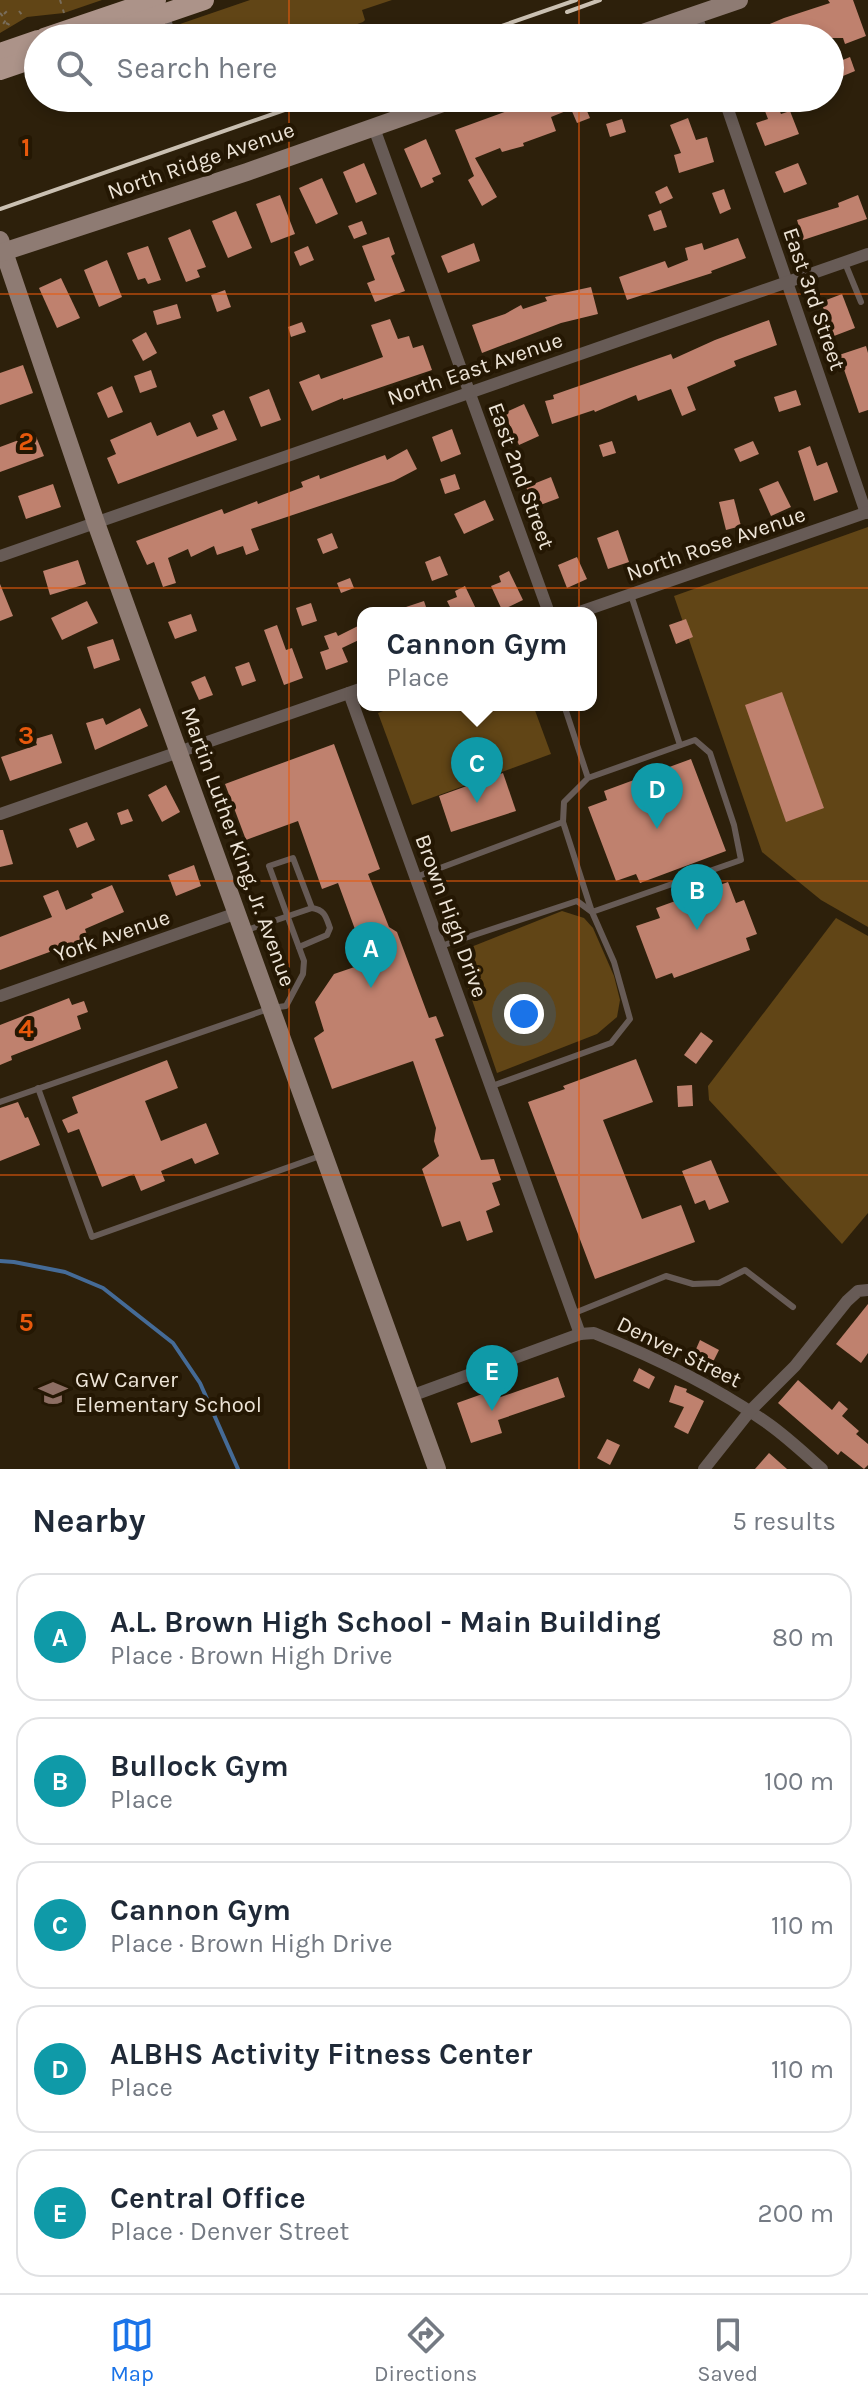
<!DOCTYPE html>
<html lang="en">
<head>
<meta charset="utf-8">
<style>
	:root { --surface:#fff; --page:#f2f2f3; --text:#1f2937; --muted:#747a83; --line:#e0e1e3; --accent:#1a73e8 }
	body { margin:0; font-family:Karla,sans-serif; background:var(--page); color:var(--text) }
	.you { position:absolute; left:524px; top:1014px; width:28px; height:28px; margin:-20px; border:6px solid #fff; border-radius:50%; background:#1a73e8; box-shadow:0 0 0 12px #1a73e833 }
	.badge { display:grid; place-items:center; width:52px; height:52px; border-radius:50%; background:var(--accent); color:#fff; font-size:26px; font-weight:700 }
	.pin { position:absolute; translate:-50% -66px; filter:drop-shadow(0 2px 4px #0008) }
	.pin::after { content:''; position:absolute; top:42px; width:28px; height:24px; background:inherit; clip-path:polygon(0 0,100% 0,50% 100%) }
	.popup { position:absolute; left:357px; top:607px; width:240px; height:104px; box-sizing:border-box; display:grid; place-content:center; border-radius:16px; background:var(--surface); filter:drop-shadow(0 2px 6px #0005); font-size:26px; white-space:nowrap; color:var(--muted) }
	.popup b { font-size:30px; color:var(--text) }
	.popup::after { content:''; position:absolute; left:50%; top:100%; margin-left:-16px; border:16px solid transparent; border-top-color:var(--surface) }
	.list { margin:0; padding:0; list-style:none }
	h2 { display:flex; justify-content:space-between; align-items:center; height:104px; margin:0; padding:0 32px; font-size:34px }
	h2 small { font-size:26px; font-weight:400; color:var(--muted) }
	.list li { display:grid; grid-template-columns:52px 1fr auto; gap:24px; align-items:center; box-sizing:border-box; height:128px; margin:0 16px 16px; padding:0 16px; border:2px solid var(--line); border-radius:24px }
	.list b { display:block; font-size:30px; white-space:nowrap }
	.list p { margin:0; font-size:26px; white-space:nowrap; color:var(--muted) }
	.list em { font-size:26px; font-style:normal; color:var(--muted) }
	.icon { flex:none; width:44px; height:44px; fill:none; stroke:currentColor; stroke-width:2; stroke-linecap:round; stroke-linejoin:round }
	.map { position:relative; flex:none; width:868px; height:1469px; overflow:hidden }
	.search { position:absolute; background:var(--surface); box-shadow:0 4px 12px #0003; left:24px; right:24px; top:24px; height:88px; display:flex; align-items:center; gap:20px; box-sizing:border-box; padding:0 28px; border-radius:44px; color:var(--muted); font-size:30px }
	.sheet { height:824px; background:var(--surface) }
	nav { display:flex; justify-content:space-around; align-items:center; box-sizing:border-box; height:112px; border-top:2px solid var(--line); background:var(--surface); font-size:22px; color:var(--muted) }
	nav a { display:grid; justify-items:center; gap:4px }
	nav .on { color:var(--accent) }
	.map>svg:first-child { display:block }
</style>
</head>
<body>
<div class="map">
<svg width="868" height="1469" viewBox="0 0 868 1469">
	<rect width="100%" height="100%" fill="#2d200b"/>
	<g fill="#614516">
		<polygon points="0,0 102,0 64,13 27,17 0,33"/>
		<polygon points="250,0 392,0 362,10 365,20 363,22 318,38 184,38 180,24"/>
		<polygon points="868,527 868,927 821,900 762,852 674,596"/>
		<polygon points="399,705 533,705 551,754 412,805 378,713"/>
		<polygon points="562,911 584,918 593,928 614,976 620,1000 617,1017 597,1034 497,1073 456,953"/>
		<polygon points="836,918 868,936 868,1213 842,1244 709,1100 708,1086"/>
	</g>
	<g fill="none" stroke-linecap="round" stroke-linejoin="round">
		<polyline stroke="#456b97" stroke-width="4" points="0,1261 14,1262 65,1272 103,1288 173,1343 200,1383 238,1469"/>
	</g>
	<g fill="#bf816e">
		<polygon points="828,0 853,0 866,36 845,44 843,38 737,38 784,18 830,3"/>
		<polygon points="850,57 855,71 843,76 838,62"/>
		<polygon points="543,98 599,99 584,104 590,118 577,123 571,109 551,117 556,131 523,143 524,146 502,152 500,148 475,158 497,197 482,206 468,180 474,176 455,130"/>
		<polygon points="613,98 652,98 653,100 618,112"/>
		<polygon points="760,98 774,98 781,114 790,111 799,134 765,146 756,123 768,119"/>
		<polygon points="688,118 696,140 707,137 714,162 679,173 674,155 681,153 670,125"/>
		<polygon points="622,119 626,132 610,137 606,124"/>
		<polygon points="426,139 441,174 432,178 434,182 421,188 404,149"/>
		<polygon points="364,163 377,194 356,203 343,172"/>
		<polygon points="798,163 807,184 784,193 775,172"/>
		<polygon points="322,178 338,214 316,224 299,188"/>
		<polygon points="667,186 673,198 660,204 655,192"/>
		<polygon points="724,189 731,209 720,214 712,193"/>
		<polygon points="280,195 295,234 271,243 256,204"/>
		<polygon points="858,195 867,219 803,240 797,220 839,207 838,203"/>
		<polygon points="661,210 667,227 654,231 648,215"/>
		<polygon points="236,211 252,248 228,258 212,221"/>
		<polygon points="362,221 367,234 354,239 348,226"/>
		<polygon points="190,229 206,267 197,270 200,277 186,282 168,238"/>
		<polygon points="389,237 395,254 391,256 405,291 375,302 367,283 375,280 362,246"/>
		<polygon points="738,238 746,258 711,271 712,273 627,300 619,277 665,261 668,268 688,260 685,248 702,243 704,250"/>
		<polygon points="474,243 480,261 448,273 441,256"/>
		<polygon points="148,246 161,280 148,284 145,278 138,280 127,253"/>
		<polygon points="308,246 314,260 300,266 294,252"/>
		<polygon points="107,260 122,297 99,307 84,270"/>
		<polygon points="61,278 80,318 57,328 39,288"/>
		<polygon points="591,287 598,314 561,323 482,353 472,325 505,314 521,305 523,309 547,301 545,297"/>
		<polygon points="225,290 231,307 217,312 211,295"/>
		<polygon points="842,294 855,328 834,336 821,302"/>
		<polygon points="177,304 181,318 157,325 153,311"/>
		<polygon points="390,319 398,339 409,336 413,348 423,345 432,370 343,400 343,398 312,411 299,382 319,374 321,379 383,357 371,325"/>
		<polygon points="769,320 777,345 734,361 736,366 687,387 696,410 682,416 671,389 638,401 636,395 595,412 594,410 552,424 545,401 554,399 553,395 671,354 673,359 715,340"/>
		<polygon points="302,322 306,332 291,337 288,327"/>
		<polygon points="146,332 157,353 143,361 132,340"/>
		<polygon points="866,346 868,353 868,410 859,413 839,355"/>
		<polygon points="23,365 33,393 0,405 0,373"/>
		<polygon points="151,370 157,387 140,393 134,376"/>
		<polygon points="112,386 123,412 108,418 97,393"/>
		<polygon points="269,389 281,420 261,427 249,397"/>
		<polygon points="796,390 801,405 779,412 774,397"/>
		<polygon points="524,404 539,436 519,445 504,413"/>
		<polygon points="224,410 237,440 118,484 107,458 116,454 110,440 151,422 157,436 190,422 197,437 218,429 212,415"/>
		<polygon points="452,429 461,454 441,462 432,437"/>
		<polygon points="35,434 44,456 0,472 0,447"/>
		<polygon points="612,441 616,453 603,457 599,445"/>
		<polygon points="753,441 759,454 740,462 734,449"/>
		<polygon points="810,446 817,466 827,462 838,492 814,501 798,451"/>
		<polygon points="407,449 417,469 394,481 251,529 259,550 246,555 243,546 217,555 214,546 191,557 188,549 168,558 176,583 163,587 154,562 147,565 136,541 222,509 224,514 257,501 258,504 303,487 301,482 319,475 320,479 385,455 387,460"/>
		<polygon points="455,474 460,489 445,494 440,479"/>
		<polygon points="551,477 559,498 535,507 526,487"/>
		<polygon points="778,481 791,507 771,516 759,489"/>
		<polygon points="53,484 61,507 26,519 18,496"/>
		<polygon points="734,499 741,526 726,530 719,502"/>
		<polygon points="485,500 494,520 464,534 454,514"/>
		<polygon points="618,530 629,562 608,569 597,538"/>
		<polygon points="332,533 338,548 323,554 317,539"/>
		<polygon points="440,556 448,575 432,581 425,562"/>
		<polygon points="577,557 587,579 567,588 558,565"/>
		<polygon points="78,560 86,584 50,595 43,571"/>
		<polygon points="509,571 523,600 502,610 491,586 501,582 499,576"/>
		<polygon points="350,578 354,588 341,593 337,583"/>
		<polygon points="0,584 13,616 0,621"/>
		<polygon points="465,586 478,613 453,613 447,601 457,597 455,591"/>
		<polygon points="87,601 98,623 62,640 51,618"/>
		<polygon points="424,601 428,613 394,613 394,611"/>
		<polygon points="311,603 317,621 302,626 296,608"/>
		<polygon points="191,614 197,631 175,639 168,622"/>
		<polygon points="686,619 693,637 676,644 669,625"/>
		<polygon points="277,625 286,650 292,648 303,678 284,685 264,630"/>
		<polygon points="358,626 363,638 342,648 348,662 326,670 320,652 329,649 324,636 336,632 338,636"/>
		<polygon points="113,639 120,660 94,669 87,647"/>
		<polygon points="249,662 256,681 242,686 235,667"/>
		<polygon points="205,676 213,695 199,700 191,682"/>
		<polygon points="782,692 824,808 786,822 745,705"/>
		<polygon points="140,708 148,726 95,750 86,723 103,718 106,725"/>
		<polygon points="52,734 62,763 10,781 1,757 37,745 35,739"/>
		<polygon points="334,744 380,869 368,874 389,927 397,932 429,1018 436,1016 444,1036 435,1039 481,1160 494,1159 501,1180 492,1183 500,1205 486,1211 493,1232 467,1241 460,1221 442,1227 422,1169 439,1156 434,1141 436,1128 413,1061 332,1089 314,1038 324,1031 315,1002 334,974 378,959 371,939 360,943 338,883 322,889 298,821 246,840 225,784"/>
		<polygon points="691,759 726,851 640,883 636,874 616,881 588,807 607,800 604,791"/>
		<polygon points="503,773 516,811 451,832 439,796"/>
		<polygon points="166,785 180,812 162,822 148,795"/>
		<polygon points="128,809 133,821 121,825 117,813"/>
		<polygon points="87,822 95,840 77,848 69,829"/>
		<polygon points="0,830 3,830 13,864 0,867"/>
		<polygon points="194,865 201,886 176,896 168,875"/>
		<polygon points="728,882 736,903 744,900 757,934 746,938 750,950 674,978 672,973 656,979 636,926 660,918 656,908"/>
		<polygon points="112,885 124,912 85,929 88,938 0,970 0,937 52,917 43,896 58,890 66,910 93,898 91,894"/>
		<polygon points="69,998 72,1005 84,1001 88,1012 77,1016 81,1029 11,1056 12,1060 0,1065 0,1025"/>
		<polygon points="701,1032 713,1041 696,1064 684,1055"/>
		<polygon points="636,1059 653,1102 603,1120 642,1219 681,1205 695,1242 595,1279 528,1102 565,1089 563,1086"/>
		<polygon points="167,1060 178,1088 145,1101 161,1141 206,1123 219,1154 195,1164 192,1158 161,1171 165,1181 141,1191 134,1174 102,1187 79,1129 68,1133 62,1120 78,1113 72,1097"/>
		<polygon points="692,1085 693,1106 678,1107 677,1086"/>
		<polygon points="18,1102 25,1118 28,1117 40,1145 0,1161 0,1108"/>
		<polygon points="711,1160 729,1202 709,1210 705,1200 695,1204 682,1171"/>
		<polygon points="868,1304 868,1353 861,1363 836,1344"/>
		<polygon points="700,1340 719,1350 711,1366 693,1356"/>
		<polygon points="639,1368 655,1377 649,1389 633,1381"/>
		<polygon points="558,1377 565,1397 498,1420 502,1433 471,1443 457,1403 488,1392 492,1400"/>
		<polygon points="798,1380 832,1410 839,1401 848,1409 842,1416 859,1431 856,1434 868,1444 868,1465 864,1469 841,1451 838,1455 778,1403"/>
		<polygon points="675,1385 687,1389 686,1392 704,1401 688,1434 674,1427 684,1407 669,1402"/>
		<polygon points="607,1439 620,1445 610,1465 597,1458"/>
		<polygon points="769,1453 787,1469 755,1469"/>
	</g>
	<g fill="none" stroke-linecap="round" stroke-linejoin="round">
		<g stroke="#796d5b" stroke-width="2" stroke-dasharray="4 6" stroke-linecap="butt">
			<polyline points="60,0 64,13"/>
			<polyline points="19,11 25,19"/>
			<polyline points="0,13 6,20 0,28"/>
			<polyline points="4,14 10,8"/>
			<polyline points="6,23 14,27"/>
		</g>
		<g stroke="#675b56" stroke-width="6">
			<polyline points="166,15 175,38"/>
			<polyline points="845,263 861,302"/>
			<polyline points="631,595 680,745"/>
			<polyline points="564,705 588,778 564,802 563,822 592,912 741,860 734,825 710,753 695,740 588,778"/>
			<polyline points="416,877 563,822"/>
			<path d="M247,930L312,908C325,910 326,917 330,928L327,935L299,947"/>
			<polyline points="441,946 577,901 592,912 614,962 630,1019 611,1043 492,1086"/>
			<polyline points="38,1088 92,1237 320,1156"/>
			<polyline points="0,1102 271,1008 286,1006 303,974 304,961 269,866 293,858 312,908"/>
			<polyline points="572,1314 666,1276 693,1284 719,1283 745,1270 793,1307"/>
		</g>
		<g stroke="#675b56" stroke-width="12">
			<polyline points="696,15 704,38"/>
			<polyline points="724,98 866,513"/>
			<polyline points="374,128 549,613"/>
			<polyline points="0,556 868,254"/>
			<polyline points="577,613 868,512"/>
			<polyline points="349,693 580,1334"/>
			<polyline points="0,814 363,688"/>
			<polyline points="0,996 237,913"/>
			<path d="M411,1396L580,1334L594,1333C654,1357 717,1387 770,1425C788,1438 805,1454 822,1469"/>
			<polyline points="704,1469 750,1411 795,1366 847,1301 858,1291 868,1290"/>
		</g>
		<g stroke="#8e7b73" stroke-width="18">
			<polyline points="628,38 739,0"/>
			<polyline points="0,240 96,523 437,1469"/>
			<polyline points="0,253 247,172 457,98"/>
		</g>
		<g stroke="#ac9389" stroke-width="20">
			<polyline points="44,38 156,0"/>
			<polyline points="93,38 204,0"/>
			<polyline points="0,53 38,40"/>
			<polyline points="0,70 38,57"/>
		</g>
		<g stroke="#cac0b2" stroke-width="4">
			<polyline points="567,12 600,0"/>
			<polyline points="467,38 576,0"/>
			<polyline points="0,209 319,98"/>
		</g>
	</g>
	<path fill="none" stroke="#e8590c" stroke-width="2" stroke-opacity="0.55" d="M289,0V38M579,0V38M289,98V1469M579,98V1469M0,294H868M0,588H868M0,881H868M0,1175H868"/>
	<defs>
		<symbol id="school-bare" viewBox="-9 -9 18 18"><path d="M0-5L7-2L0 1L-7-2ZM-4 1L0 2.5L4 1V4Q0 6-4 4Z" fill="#8d6e63" stroke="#241703" stroke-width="2.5" paint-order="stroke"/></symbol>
	</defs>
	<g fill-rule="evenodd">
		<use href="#school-bare" x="33" y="1373" width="40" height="40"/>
	</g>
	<g text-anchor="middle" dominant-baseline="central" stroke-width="8" stroke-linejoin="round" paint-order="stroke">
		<g font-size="22" fill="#ede4d7" stroke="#241703">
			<text transform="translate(201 161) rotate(-19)">North Ridge Avenue</text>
			<text transform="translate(814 299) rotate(71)">East 3rd Street</text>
			<text transform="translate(475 369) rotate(-19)">North East Avenue</text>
			<text transform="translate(521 476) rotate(70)">East 2nd Street</text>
			<text transform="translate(716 544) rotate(-19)">North Rose Avenue</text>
			<text transform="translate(238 847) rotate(70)">Martin Luther King, Jr. Avenue</text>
			<text transform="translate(451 916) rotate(70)">Brown High Drive</text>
			<text transform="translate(112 936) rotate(-19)">York Avenue</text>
			<text transform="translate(679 1352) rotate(26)">Denver Street</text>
		</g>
		<g font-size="22" fill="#ede4d7" stroke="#241703" text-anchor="start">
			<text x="75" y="1380">GW Carver<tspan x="75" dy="25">Elementary School</tspan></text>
		</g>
	</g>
	<g font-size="26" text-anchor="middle" font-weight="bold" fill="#e8590c" stroke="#241703" stroke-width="8" stroke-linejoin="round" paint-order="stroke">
		<text x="26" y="156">1</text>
		<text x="26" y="450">2</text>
		<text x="26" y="744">3</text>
		<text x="26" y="1037">4</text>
		<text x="26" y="1331">5</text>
	</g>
</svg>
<div class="you"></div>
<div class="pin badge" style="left:371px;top:988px;background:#0f9aa8">A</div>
<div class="pin badge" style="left:697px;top:930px;background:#0f9aa8">B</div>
<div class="pin badge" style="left:477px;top:803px;background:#0f9aa8">C</div>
<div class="popup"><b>Cannon Gym</b>Place</div>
<div class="pin badge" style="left:657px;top:829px;background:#0f9aa8">D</div>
<div class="pin badge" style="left:492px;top:1411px;background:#0f9aa8">E</div>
<div class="search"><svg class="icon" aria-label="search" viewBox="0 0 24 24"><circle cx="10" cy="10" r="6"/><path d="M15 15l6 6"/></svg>Search here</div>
</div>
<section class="sheet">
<h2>Nearby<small>5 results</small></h2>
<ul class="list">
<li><span class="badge" style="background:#0f9aa8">A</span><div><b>A.L. Brown High School - Main Building</b><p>Place · Brown High Drive</p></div><em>80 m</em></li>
<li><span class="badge" style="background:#0f9aa8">B</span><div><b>Bullock Gym</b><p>Place</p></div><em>100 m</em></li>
<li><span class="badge" style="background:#0f9aa8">C</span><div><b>Cannon Gym</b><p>Place · Brown High Drive</p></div><em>110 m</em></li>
<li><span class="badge" style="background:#0f9aa8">D</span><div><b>ALBHS Activity Fitness Center</b><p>Place</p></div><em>110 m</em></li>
<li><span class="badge" style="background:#0f9aa8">E</span><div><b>Central Office</b><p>Place · Denver Street</p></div><em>200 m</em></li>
</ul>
</section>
<nav>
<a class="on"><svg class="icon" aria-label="map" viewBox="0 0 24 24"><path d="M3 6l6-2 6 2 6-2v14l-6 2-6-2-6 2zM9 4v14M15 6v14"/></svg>Map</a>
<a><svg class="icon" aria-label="directions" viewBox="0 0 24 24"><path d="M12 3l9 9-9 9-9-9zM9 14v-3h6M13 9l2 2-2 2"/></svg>Directions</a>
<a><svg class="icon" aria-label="saved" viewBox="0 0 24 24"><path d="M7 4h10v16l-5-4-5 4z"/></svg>Saved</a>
</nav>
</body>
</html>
